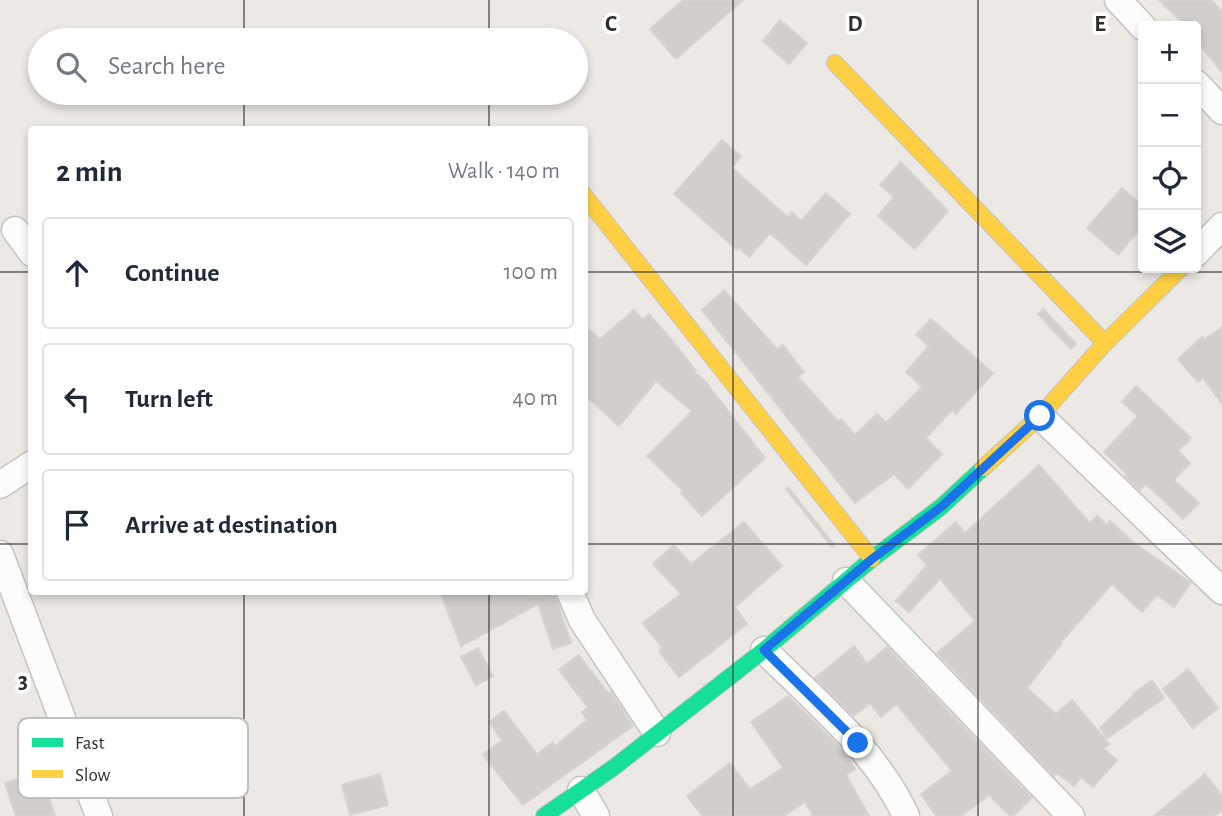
<!DOCTYPE html>
<html lang="en">
<head>
<meta charset="utf-8">
<style>
	:root { --surface:#fff; --page:#f2f2f3; --text:#1f2937; --muted:#747a83; --line:#e0e1e3 }
	body { margin:0; font-family:"Alegreya Sans",sans-serif; background:var(--page); color:var(--text) }
	.controls { position:absolute; right:21px; top:21px; display:grid; overflow:hidden; border-radius:7px; box-shadow:0 4px 10px #0003 }
	.controls button { width:63px; height:63px; display:grid; place-items:center; padding:0; border:0; border-bottom:2px solid var(--line); background:var(--surface); color:var(--text); font:35px sans-serif }
	.stop { position:absolute; width:21px; height:21px; margin:-16px; border:5px solid #1a73e8; border-radius:50%; background:#fff }
	.stop.end { background:#1a73e8; border-color:#fff; box-shadow:0 2px 7px #0008 }
	.list { margin:0; padding:0; list-style:none }
	h2 { display:flex; justify-content:space-between; align-items:center; height:91px; margin:0; padding:0 28px; font-size:30px }
	h2 small { font-size:23px; font-weight:400; color:var(--muted) }
	.list li { display:grid; grid-template-columns:46px 1fr auto; gap:21px; align-items:center; box-sizing:border-box; height:112px; margin:0 14px 14px; padding:0 14px; border:2px solid var(--line); border-radius:7px }
	.list b { display:block; font-size:26px; white-space:nowrap }
	.list em { font-size:23px; font-style:normal; color:var(--muted) }
	.icon { flex:none; width:38px; height:38px; fill:none; stroke:currentColor; stroke-width:2; stroke-linecap:round; stroke-linejoin:round }
	.map { position:relative; flex:none; width:1222px; height:816px; overflow:hidden }
	.search { position:absolute; background:var(--surface); box-shadow:0 4px 10px #0003; left:28px; top:28px; width:560px; height:77px; display:flex; align-items:center; gap:18px; box-sizing:border-box; padding:0 24px; border-radius:38px; color:var(--muted); font-size:26px }
	.panel { position:absolute; background:var(--surface); box-shadow:0 4px 10px #0003; left:28px; top:126px; width:560px; height:469px; border-radius:7px }
	.map>svg:first-child { display:block }
</style>
</head>
<body>
<div class="map">
<svg width="1222" height="816" viewBox="0 0 1222 816">
	<rect width="100%" height="100%" fill="#ece8e4"/>
	<g fill="#d1cecb" stroke="#d7d4d0" stroke-width="2">
		<polygon points="683,0 743,0 676,59 650,29"/>
		<polygon points="1159,0 1211,0 1222,11 1222,72 1198,43 1201,40 1196,35 1196,26 1186,26"/>
		<polygon points="780,20 807,43 789,64 763,41"/>
		<polygon points="722,140 741,156 732,168 788,217 792,212 801,221 826,193 850,214 806,265 770,233 749,257 739,248 737,250 674,194"/>
		<polygon points="901,162 948,211 915,249 878,216 894,197 880,185"/>
		<polygon points="1122,188 1143,206 1143,226 1118,255 1087,228"/>
		<polygon points="724,290 777,349 783,345 804,372 798,377 838,421 841,419 855,435 877,414 886,423 922,387 906,372 929,346 916,335 931,319 993,373 956,414 952,410 926,438 942,454 908,489 894,474 855,503 702,310"/>
		<polygon points="1043,309 1076,344 1071,349 1038,314"/>
		<polygon points="634,310 643,320 649,314 670,338 696,371 694,372 704,380 765,458 702,516 681,493 683,491 647,456 692,411 656,381 619,426 584,394 584,325 600,339"/>
		<polygon points="1222,327 1222,404 1203,378 1198,382 1178,359 1202,337 1204,340"/>
		<polygon points="1136,386 1191,438 1178,451 1190,463 1174,480 1199,503 1183,519 1146,484 1140,490 1125,476 1127,474 1104,452 1138,416 1122,402"/>
		<polygon points="1039,465 1090,523 1097,516 1107,525 1110,521 1133,542 1191,583 1174,607 1157,595 1142,612 1112,584 1061,642 1062,643 1027,688 1056,714 1072,700 1109,744 1104,749 1117,760 1093,787 1081,777 1074,786 1057,773 1054,776 937,653 975,621 940,579 909,612 896,601 927,565 918,555 956,522 965,533"/>
		<polygon points="788,487 834,545 832,547 786,489"/>
		<polygon points="744,522 782,566 735,607 747,624 679,677 659,651 662,648 643,623 681,594 653,564 674,545 691,564"/>
		<polygon points="440,592 554,592 571,643 553,649 538,604 461,646"/>
		<polygon points="854,646 867,664 887,647 1032,798 1013,816 1010,816 989,795 961,816 936,816 921,794 952,771 896,704 881,717 870,703 854,716 815,678"/>
		<polygon points="478,648 493,676 476,685 461,657"/>
		<polygon points="579,655 608,693 611,692 633,726 523,805 483,755 502,740 489,722 504,711 537,754 553,742 555,746 587,720 582,712 588,708 559,670"/>
		<polygon points="1188,669 1218,708 1193,728 1163,689"/>
		<polygon points="1152,680 1164,698 1107,738 1100,728 1134,695 1133,694"/>
		<polygon points="788,696 831,738 855,769 846,775 869,816 813,816 805,802 784,816 702,816 687,796 730,763 750,789 783,768 751,722"/>
		<polygon points="40,771 55,816 16,816 5,783"/>
		<polygon points="380,774 388,805 350,815 342,785"/>
		<polygon points="1205,774 1222,796 1222,810 1214,816 1154,816"/>
	</g>
	<g fill="none" stroke-linecap="round" stroke-linejoin="round">
		<defs>
			<g id="street">
				<polyline points="1118,0 1143,27"/>
				<polyline points="1196,83 1222,111"/>
				<polyline points="15,230 32,253"/>
				<polyline points="1196,253 1222,226"/>
				<polyline points="1040,416 1222,591"/>
				<polyline points="0,485 32,464"/>
				<polyline points="0,554 99,816"/>
				<polyline points="846,581 1071,816"/>
				<polyline points="570,592 582,620 657,733"/>
				<path d="M764,650C815,701 876,750 906,816"/>
				<polyline points="581,790 596,816"/>
			</g>
			<polyline id="fast" points="544,816 613,768 764,650 872,559 941,507 983,468"/>
			<g id="slow">
				<polyline points="835,63 1105,343"/>
				<polyline points="584,195 872,559"/>
				<polyline points="983,468 1040,416 1105,343 1181,268"/>
			</g>
		</defs>
		<use href="#street" stroke="#c5c4c5" stroke-width="29"/>
		<use href="#fast" stroke="#c5c4c5" stroke-width="18"/>
		<use href="#slow" stroke="#c5c4c5" stroke-width="18"/>
		<use href="#street" stroke="#fcfcfb" stroke-width="26"/>
		<use href="#fast" stroke="#16e098" stroke-width="16"/>
		<use href="#slow" stroke="#ffcf43" stroke-width="16"/>
	</g>
	<g fill="none" stroke-linecap="round" stroke-linejoin="round">
		<polyline stroke="#1a73e8" stroke-width="9" points="858,743 764,650 872,559 941,507 1040,416"/>
	</g>
	<path fill="none" stroke="#2e2e2e" stroke-width="2" stroke-opacity="0.55" d="M244,0V40M489,0V40M733,0V816M978,0V816M244,93V130M489,93V130M0,272H32M584,272H1222M0,544H32M584,544H1222M244,592V816M489,592V816"/>
	<rect x="18" y="718" width="230" height="80" rx="10" fill="#fff" stroke="#c0c0c0" stroke-width="2"/>
	<rect x="32" y="738" width="31" height="9" fill="#16e098"/>
	<rect x="32" y="770" width="31" height="8" fill="#ffcf43"/>
	<g font-size="19" fill="#2e2e2e">
		<text x="75" y="749">Fast</text>
		<text x="75" y="781">Slow</text>
	</g>
	<g font-size="23" text-anchor="middle" font-weight="bold" fill="#2e2e2e" stroke="#fff" stroke-width="7" stroke-linejoin="round" paint-order="stroke">
		<text x="611" y="31">C</text>
		<text x="855" y="31">D</text>
		<text x="1100" y="31">E</text>
		<text x="23" y="688">3</text>
	</g>
</svg>
<div class="controls">
<button>+</button>
<button>−</button>
<button><svg class="icon" aria-label="locate" viewBox="0 0 24 24"><circle cx="12" cy="12" r="6"/><path d="M12 2v4M12 18v4M2 12h4M18 12h4"/></svg></button>
<button><svg class="icon" aria-label="layers" viewBox="0 0 24 24"><path d="M12 4l9 5-9 5-9-5zM3 14l9 5 9-5"/></svg></button>
</div>
<div class="stop" style="left:1040px;top:416px"></div>
<div class="stop end" style="left:858px;top:743px"></div>
<div class="search"><svg class="icon" aria-label="search" viewBox="0 0 24 24"><circle cx="10" cy="10" r="6"/><path d="M15 15l6 6"/></svg>Search here</div>
<section class="panel">
<h2>2 min<small>Walk · 140 m</small></h2>
<ul class="list">
<li><svg class="icon" aria-label="ahead" viewBox="0 0 24 24"><path d="M12 20V5M6 11l6-6 6 6"/></svg><div><b>Continue</b></div><em>100 m</em></li>
<li><svg class="icon" aria-label="left" viewBox="0 0 24 24"><path d="M17 20v-9H6M10 6l-5 5 5 5"/></svg><div><b>Turn left</b></div><em>40 m</em></li>
<li><svg class="icon" aria-label="arrive" viewBox="0 0 24 24"><path d="M6 21V4h12l-3 4 3 4H6"/></svg><div><b>Arrive at destination</b></div></li>
</ul>
</section>
</div>
</body>
</html>
